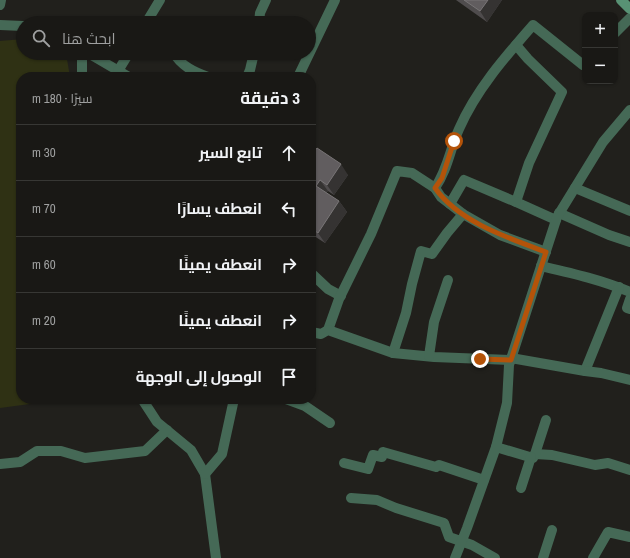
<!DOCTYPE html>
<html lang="ar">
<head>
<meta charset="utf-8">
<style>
	:root { --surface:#191815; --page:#22211e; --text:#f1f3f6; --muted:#9fa0a0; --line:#373734 }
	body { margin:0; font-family:"Archivo Narrow",Cairo,sans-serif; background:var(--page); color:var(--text); direction:rtl }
	.controls { position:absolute; right:12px; top:12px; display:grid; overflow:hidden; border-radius:8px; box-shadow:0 1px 3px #0004 }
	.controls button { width:36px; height:36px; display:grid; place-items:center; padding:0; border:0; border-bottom:1px solid var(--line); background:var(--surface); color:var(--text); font:20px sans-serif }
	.stop { position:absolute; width:12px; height:12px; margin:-9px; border:3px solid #b45309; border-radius:50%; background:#fff }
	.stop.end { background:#b45309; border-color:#fff; box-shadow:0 1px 4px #0008 }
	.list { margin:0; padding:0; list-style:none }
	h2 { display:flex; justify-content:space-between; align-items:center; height:52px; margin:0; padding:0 16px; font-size:17px }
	h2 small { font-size:13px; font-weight:400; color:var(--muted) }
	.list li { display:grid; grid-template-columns:26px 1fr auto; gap:12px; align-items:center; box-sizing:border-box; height:56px; padding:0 16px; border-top:1px solid var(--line) }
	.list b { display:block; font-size:15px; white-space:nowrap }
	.list em { font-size:13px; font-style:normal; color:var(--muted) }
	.icon { flex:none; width:22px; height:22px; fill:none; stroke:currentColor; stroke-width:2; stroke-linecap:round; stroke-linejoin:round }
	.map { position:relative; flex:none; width:630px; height:558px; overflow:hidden; direction:ltr }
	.search { position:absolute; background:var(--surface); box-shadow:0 1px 3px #0004; left:16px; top:16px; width:300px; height:44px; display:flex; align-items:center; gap:10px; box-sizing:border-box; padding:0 14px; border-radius:22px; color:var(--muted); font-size:15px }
	.panel { position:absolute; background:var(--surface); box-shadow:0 1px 3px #0004; left:16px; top:72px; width:300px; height:332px; border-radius:16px; direction:rtl }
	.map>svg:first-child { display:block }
</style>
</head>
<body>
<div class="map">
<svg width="630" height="558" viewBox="0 0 630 558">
	<rect width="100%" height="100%" fill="#21201c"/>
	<polygon fill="#2f3114" points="23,39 23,53 66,53 70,77 21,77 21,399 67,399 0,408 0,41"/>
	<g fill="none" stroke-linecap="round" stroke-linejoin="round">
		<g stroke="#456956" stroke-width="10">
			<polyline points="0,5 1,0"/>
			<polyline points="146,23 160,0"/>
			<polyline points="259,23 260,13 266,0"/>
			<polyline points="0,25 23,26"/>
			<polyline points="615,33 630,18"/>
			<polyline points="516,45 528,59 562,92 529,163 516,202 556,220"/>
			<polyline points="82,53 82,77"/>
			<polyline points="88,53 129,77"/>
			<path d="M174,53C181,66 194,72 208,77"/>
			<polyline points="118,71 129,53"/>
			<polyline points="247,77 250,70 254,53"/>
			<polyline points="298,77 335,0"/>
			<path d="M435,188C448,169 450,149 459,129C476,90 505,57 533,25L583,65L585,63"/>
			<polyline points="575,188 630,211"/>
			<polyline points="450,204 464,180 516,202"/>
			<polyline points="559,213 609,235 630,242"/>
			<path d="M541,266C571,273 602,280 630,292"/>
			<polyline points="311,273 328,289 341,296"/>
			<polyline points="630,299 627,308 630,309"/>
			<polyline points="328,330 339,299 371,234 397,171 412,173 435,188 441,197 463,214 500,235 546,252"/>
			<polyline points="311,332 321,334 328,330 393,353 434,357 511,360"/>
			<polyline points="393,353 406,313 412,284 421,251 432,254 447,233 463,214"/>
			<polyline points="429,356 434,322 448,280"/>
			<polyline points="511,358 585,371 619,287"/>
			<polyline points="585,371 601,373 630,380"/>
			<polyline points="142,399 157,422 191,450 205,474 216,558"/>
			<polyline points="286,399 305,406 330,423"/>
			<polyline points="496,447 533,458 535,454 552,455 595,465 608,463 630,470"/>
			<polyline points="535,454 546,420"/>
			<polyline points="344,463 368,469 373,455 382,457 383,452 436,467 439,465 484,480"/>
			<polyline points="0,464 20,462 37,451 61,451 85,458 145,451 167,430"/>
			<polyline points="205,474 222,454 234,399"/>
			<polyline points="521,488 531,457"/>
			<polyline points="351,498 377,500 396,508 444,523 449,537 472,545 495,558"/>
			<polyline points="455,558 467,528 496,447 507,403 509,365 557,217 603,142 630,110"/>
			<polyline points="543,558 552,530"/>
			<polyline points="593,558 608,532 630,537"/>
		</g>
		<polyline stroke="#589274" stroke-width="10" points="621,0 630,9"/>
	</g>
	<g fill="#4f4c4d">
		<polygon points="456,0 502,0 487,22"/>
		<polygon points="311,156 348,175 334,195 328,191 326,193 339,201 347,212 325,243 311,234"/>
	</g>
	<g fill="#353332">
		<polygon points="488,0 502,0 487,22 480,11"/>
		<polygon points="341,164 348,175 334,195 327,185"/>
		<polygon points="320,180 328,191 324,197 316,186"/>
		<polygon points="339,201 347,212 325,243 318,233"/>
	</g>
	<g fill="#615d5f" stroke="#787576">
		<polygon points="464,0 488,0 480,11"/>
		<polygon points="317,148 341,164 327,185 320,180 316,186 339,201 318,233 311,228 311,156"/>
	</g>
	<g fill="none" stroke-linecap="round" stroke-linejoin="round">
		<path stroke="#b45309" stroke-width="5" d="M454,141L442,178L435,188C459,222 508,238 546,252L511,360L480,359"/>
	</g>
</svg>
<div class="controls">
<button>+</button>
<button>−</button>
</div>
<div class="stop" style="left:454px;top:141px"></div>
<div class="stop end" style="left:480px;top:359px"></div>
<div class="search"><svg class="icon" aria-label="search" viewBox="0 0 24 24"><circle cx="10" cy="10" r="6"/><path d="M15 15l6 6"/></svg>ابحث هنا</div>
<section class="panel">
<h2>3 دقيقة<small>سيرًا · 180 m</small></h2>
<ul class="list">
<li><svg class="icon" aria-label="ahead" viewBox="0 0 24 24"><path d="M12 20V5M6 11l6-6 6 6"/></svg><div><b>تابع السير</b></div><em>30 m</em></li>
<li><svg class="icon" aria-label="left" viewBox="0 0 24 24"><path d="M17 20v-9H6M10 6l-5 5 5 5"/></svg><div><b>انعطف يسارًا</b></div><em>70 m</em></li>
<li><svg class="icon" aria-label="right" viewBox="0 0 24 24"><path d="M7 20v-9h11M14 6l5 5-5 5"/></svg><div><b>انعطف يمينًا</b></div><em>60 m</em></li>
<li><svg class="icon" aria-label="right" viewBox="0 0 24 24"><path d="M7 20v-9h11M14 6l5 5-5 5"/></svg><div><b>انعطف يمينًا</b></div><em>20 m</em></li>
<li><svg class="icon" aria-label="arrive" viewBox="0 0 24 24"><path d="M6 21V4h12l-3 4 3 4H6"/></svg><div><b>الوصول إلى الوجهة</b></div></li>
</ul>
</section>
</div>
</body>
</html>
